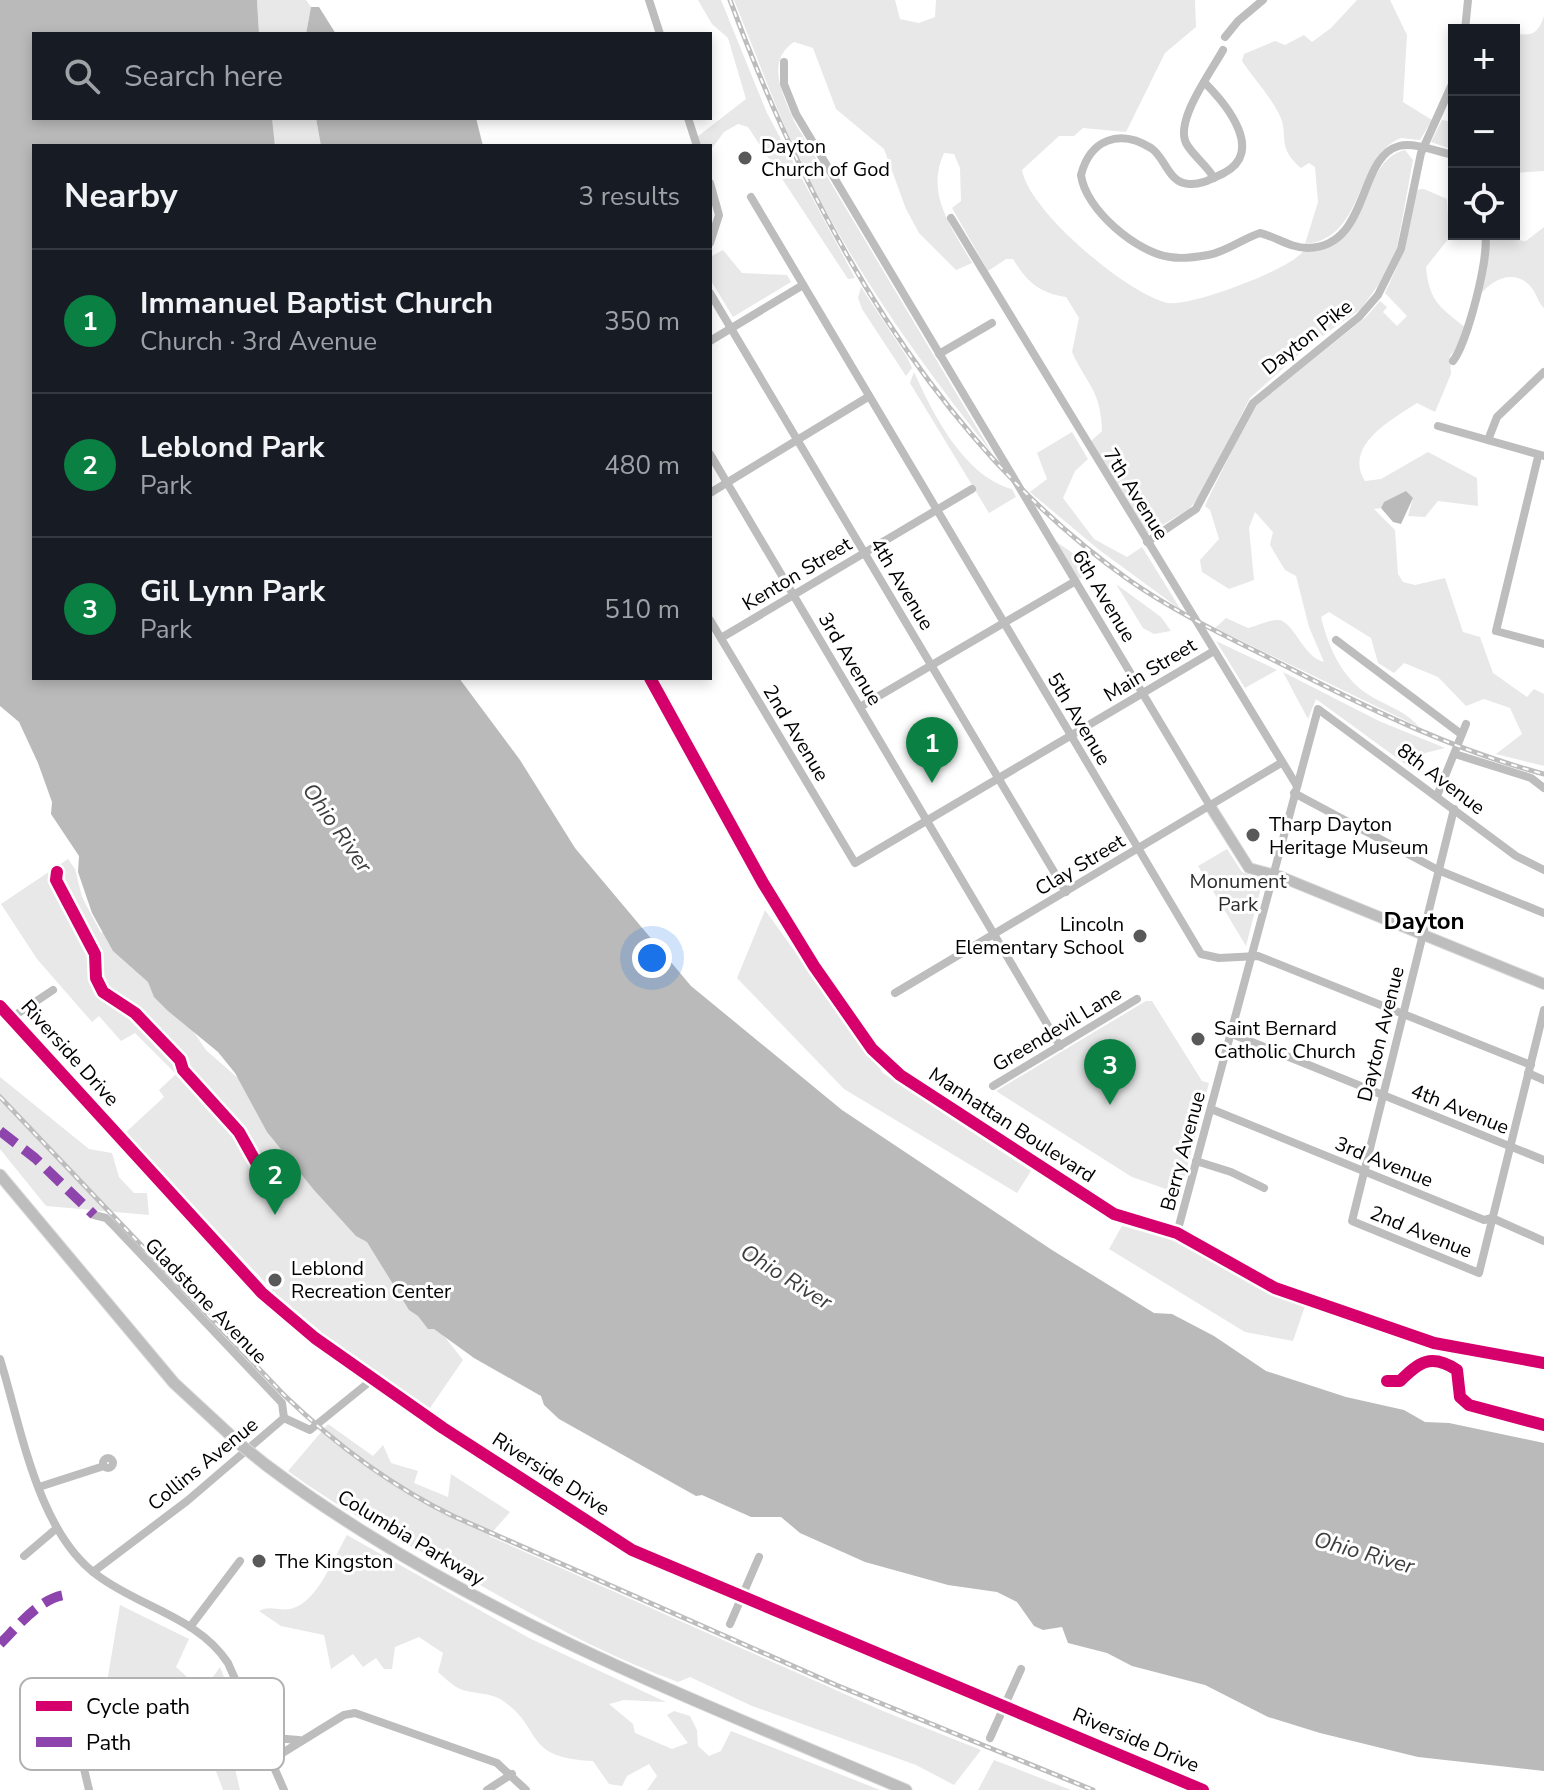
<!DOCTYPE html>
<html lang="en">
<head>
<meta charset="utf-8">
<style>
	:root { --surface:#171b24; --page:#20242c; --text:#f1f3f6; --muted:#9ea1a6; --line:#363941; --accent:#0b8043 }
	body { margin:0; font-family:"Nunito Sans",sans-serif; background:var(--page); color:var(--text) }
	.controls { position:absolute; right:24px; top:24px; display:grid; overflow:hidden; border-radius:0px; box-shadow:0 4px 12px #0003 }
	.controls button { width:72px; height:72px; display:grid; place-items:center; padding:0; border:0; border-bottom:2px solid var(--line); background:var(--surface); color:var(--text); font:40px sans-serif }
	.you { position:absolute; left:652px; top:958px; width:28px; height:28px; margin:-20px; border:6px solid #fff; border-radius:50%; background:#1a73e8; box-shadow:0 0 0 12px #1a73e833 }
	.badge { display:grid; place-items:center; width:52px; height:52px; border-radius:50%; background:var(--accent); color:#fff; font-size:26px; font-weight:700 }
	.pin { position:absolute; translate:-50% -66px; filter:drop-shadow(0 2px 4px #0008) }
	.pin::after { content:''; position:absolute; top:42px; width:28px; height:24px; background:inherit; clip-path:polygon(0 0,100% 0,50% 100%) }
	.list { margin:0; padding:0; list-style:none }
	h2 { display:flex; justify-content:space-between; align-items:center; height:104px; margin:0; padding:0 32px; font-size:34px }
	h2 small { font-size:26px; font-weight:400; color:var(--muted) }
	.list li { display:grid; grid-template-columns:52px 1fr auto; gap:24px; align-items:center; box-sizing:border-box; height:144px; padding:0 32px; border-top:2px solid var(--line) }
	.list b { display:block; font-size:30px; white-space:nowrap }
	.list p { margin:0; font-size:26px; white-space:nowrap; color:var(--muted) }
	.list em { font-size:26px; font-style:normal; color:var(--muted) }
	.icon { flex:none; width:44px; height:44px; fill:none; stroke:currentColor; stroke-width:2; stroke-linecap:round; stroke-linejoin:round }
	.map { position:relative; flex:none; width:1544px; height:1790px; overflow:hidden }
	.search { position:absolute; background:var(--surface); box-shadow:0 4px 12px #0003; left:32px; top:32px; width:680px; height:88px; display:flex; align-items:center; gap:20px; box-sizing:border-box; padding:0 28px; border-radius:0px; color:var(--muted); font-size:30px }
	.panel { position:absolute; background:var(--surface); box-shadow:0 4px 12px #0003; left:32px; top:144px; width:680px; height:536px; border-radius:0px }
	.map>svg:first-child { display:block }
</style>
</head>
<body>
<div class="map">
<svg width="1544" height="1790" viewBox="0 0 1544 1790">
	<rect width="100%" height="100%" fill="#fff"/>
	<g fill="#e8e8e8">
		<polygon points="257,0 306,0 311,7 306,34 259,34"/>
		<polygon points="698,0 721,0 767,113 855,278 848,279 748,127 738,124 724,132 710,151 710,146 700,146 697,137 746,99 728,38 712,24"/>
		<path d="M734,0H895L900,19L919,23L935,17L936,0H1195L1196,27L1165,53L1126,132L1083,128L1074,136H1059L1022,170C1029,211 1127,294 1168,303C1190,307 1292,269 1303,251C1372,247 1359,160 1405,150L1413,160L1397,248L1379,284L1361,309L1308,346L1250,398L1200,496L1189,509L1146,535L1091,441L1102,431C1101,390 1087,385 1072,352L1079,318L1066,297C1039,293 1027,282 1013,259H1006L988,271L952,208L961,201L960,168L954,154L944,153C925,194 952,228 972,263L956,270L919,233L906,209L884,149L836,109L813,48L794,42C764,62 784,97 795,123L992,453C916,358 845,258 794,147C772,99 754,49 734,0Z"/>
		<path d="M1357,0H1390L1407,35L1403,102L1432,120L1420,140L1401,138C1353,158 1366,239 1305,244L1318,202L1315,167L1309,163L1301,168C1276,147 1289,136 1280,116C1271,97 1254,79 1242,61L1244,54L1275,41L1285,45L1304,35L1312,42L1331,28Z"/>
		<path d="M1544,16V171L1514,173V33C1532,37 1538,34 1544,16Z"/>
		<polygon points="272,118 316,118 321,146 275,146"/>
		<polygon points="1442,120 1454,122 1454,150 1431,142"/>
		<path d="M1424,189L1447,199L1449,238L1426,267C1429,300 1439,307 1465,327L1461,342L1450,356L1451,374L1435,412L1417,403C1391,420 1343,446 1365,481L1381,479L1428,452L1477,478L1478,506L1438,501L1425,517L1408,516L1413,498L1384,502L1381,508L1374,509L1395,530L1398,574L1403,582L1415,585L1445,578L1463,632L1480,637L1493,673L1527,697L1534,689L1544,694V766L1496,754L1522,734L1510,708L1484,699L1466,706L1438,677L1404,663L1394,673L1378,663L1371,638L1329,612L1321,617C1328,646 1341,676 1366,693C1385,706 1404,709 1419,727L1215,628L1226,618L1248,628C1257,626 1270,619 1279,620C1294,622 1303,657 1324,662L1309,627L1296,576L1285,570L1270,545L1273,532L1255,512L1249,528L1254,580L1229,589L1202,572L1200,560L1219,539L1210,510L1205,506L1208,499L1253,408L1366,317L1380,301L1387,307L1383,312L1397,326L1407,316L1385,293L1405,249L1414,190Z"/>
		<path d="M1544,227V308C1538,303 1537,294 1531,287C1515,268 1492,279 1480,295L1488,234C1503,234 1512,240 1526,241Z"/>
		<polygon points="723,250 742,273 787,275 791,282 733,317 710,279 710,257"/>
		<polygon points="861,287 907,357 912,368 906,376 862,309 858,298"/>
		<path d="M914,372C933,414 964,476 1012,489L1016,497L989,513L910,383Z"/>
		<polygon points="1072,432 1088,459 1075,471 1063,498 1094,539 1127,557 1142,547 1181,610 1098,549 1030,492 1047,479 1037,453"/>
		<polygon points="1054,540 1095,569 1079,579"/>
		<polygon points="1116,584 1161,617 1171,631 1154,634 1143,628"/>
		<polygon points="1216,641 1277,670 1245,688"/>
		<polygon points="1283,672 1379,721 1445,748 1425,753 1412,769 1316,699 1308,719"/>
		<polygon points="1227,849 1242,872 1263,880 1246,946 1198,866"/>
		<polygon points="68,859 75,869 82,897 101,933 118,922 206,1050 248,1087 463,1360 430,1408 344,1351 276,1294 125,1133 164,1097 159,1090 176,1074 135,1033 121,1041 99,1016 92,1022 37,959 1,904"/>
		<polygon points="765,910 883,1073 1031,1171 1017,1193 844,1089 737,978"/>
		<polygon points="1146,1001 1152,1001 1202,1081 1209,1083 1180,1194 1132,1177 996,1091"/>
		<polygon points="0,1077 89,1149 112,1153 119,1177 134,1193 147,1193 149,1215 46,1206 0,1149"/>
		<polygon points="1122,1226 1183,1242 1261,1289 1305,1306 1293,1341 1245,1332 1109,1249"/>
		<path d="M328,1424L373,1456L383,1445L391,1463L418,1471L414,1483L448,1497L451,1474L510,1512L489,1536L883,1711L981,1750L954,1785L916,1765L752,1706L690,1677L678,1682C595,1652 522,1609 445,1565C391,1535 338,1508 288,1471Z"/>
		<path d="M347,1535L529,1638L666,1702L624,1700L609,1704L633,1724L635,1733L672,1749L688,1743L667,1715L674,1711L690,1716L697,1730L698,1746L709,1756L721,1751L731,1731L880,1790H647L657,1776L649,1764L627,1776L622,1786L609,1784L593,1761C520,1758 545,1727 500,1699C488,1692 470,1694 458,1688C451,1684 444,1677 438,1672L443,1653L419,1637L395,1647L392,1669H384L376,1658L363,1667L353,1654L331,1669L324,1635L281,1626L259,1611C270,1605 278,1611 290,1609C317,1604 334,1557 347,1535Z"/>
		<polygon points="120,1605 189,1639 176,1667 203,1691 220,1667 253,1750 233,1760 240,1790 223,1790 206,1744 185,1747 131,1707 107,1682"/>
		<polygon points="994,1760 1071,1790 978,1790"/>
	</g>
	<g fill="#bababa">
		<polygon points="0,0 257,0 259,34 34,34 34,118 272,118 275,146 34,146 34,678 459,678 520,760 575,848 691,986 842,1110 1052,1250 1154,1313 1172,1314 1214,1336 1266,1371 1346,1397 1404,1410 1425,1422 1449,1423 1544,1443 1544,1771 1418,1757 1320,1733 1268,1717 1205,1685 1132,1666 1107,1653 1068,1643 1062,1627 1043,1630 1034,1626 1017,1602 997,1592 948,1585 865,1562 800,1533 781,1517 751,1517 702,1495 696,1496 559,1419 544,1405 541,1396 474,1358 434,1329 428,1329 418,1316 409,1310 367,1242 356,1236 314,1190 267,1132 235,1073 218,1052 168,1011 154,997 148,982 113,951 92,913 78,872 79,856 51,814 52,802 38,763 19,722 0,706"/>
		<polygon points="311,7 319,7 336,34 306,34"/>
		<polygon points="316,118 476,118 483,146 321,146"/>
		<polygon points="1406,491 1413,498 1401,524 1393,522 1381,508 1384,502"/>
	</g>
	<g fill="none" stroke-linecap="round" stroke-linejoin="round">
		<defs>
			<g id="major">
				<polyline points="1210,806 1249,868 1279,876 1544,984"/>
				<polyline points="0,1006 262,1293 315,1338 443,1428 632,1550 1203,1790"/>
			</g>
			<g id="highway">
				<polyline points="0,1175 174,1383 241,1445"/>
				<path d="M266,1465C460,1611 684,1695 906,1790"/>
			</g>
		</defs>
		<use href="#major" stroke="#dbdbdb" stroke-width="12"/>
		<use href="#highway" stroke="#dbdbdb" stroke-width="13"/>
		<g stroke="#bdbdbd" stroke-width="8">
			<polyline points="649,0 660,34"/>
			<polyline points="1465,30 1468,0"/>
			<polyline points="1225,37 1238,21 1263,0"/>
			<polyline points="784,62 784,84 796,114 1210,806"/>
			<path d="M1205,83C1227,105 1265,152 1224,173C1213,178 1202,185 1189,184C1168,183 1166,158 1151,148C1119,128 1090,140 1081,175C1085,209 1137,253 1170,257C1181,259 1197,257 1208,255C1226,252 1242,239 1260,233C1277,237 1290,248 1308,248C1370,247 1357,157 1399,146C1415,142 1438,152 1454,155"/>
			<polyline points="688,118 697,146"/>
			<path d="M1214,178C1206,164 1193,156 1186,143C1175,120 1211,72 1223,50"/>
			<polyline points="710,183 719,215 710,243"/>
			<polyline points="751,197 1201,954 1219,958 1258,956 1531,1065"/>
			<polyline points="951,218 1297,786"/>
			<polyline points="710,293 1066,892"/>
			<polyline points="710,341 803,285"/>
			<polyline points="939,354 992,323"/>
			<path d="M1453,361C1467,343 1490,256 1485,234"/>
			<polyline points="1438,426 1544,456"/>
			<polyline points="1488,440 1497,417 1544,372"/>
			<polyline points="710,454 1060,1046"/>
			<polyline points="1538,457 1496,631 1544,644"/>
			<polyline points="710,493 868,397"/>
			<polyline points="1147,542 1196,509 1253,403 1359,317 1378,295 1401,249 1421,153 1454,80"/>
			<polyline points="710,620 855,863 1214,651"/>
			<polyline points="721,638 972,489"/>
			<polyline points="1336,640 1461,734"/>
			<polyline points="650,678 763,883 814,966 872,1049 900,1075 1114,1214 1177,1233 1275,1288 1434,1343 1544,1363"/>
			<polyline points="860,707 1074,582"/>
			<polyline points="1455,754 1531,778 1544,788"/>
			<polyline points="1294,793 1438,870 1544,913"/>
			<polyline points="1437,796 1466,724"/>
			<polyline points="1454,809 1352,1221 1479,1273 1544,1010"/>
			<polyline points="895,993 1281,763"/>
			<polyline points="11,1018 53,990"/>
			<polyline points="1232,1034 1544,1160"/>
			<polyline points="1528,1073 1544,1080"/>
			<polyline points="993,1086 1137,999"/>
			<polyline points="1211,1109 1484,1220 1492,1218 1544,1241"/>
			<polyline points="1196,1161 1231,1172 1264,1188"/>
			<polyline points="94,1215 106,1218 115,1227 282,1403 284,1418"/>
			<polyline points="1177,1233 1318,709 1516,856 1544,870"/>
			<path d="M0,1359C21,1426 37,1531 97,1575C139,1607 198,1617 228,1663L284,1790"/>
			<polyline points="284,1418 310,1430 373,1379"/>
			<circle cx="108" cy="1463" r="5"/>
			<polyline points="39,1487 104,1466"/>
			<polyline points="24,1556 57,1528"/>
			<polyline points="93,1572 187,1501 284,1418"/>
			<polyline points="730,1624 759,1557"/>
			<polyline points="190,1627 240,1561"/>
			<polyline points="74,1736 60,1724 65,1717 72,1718 89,1790"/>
			<polyline points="261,1737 299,1740"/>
			<polyline points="990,1738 1021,1669"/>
			<polyline points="271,1760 344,1715 355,1713 497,1763 526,1790"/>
			<polyline points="487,1790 512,1774"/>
		</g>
		<use href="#major" stroke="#bdbdbd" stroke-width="10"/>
		<use href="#highway" stroke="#bdbdbd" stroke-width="11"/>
		<defs>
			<g id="rail">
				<path d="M730,0C811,219 934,442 1129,580C1182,617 1241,643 1299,673C1378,713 1457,751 1544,774"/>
				<path d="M0,1097L284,1395C335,1444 389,1485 453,1516L836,1685L1093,1790"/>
			</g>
		</defs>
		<use href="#rail" stroke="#bdbdbd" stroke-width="5"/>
		<use href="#rail" stroke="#fff" stroke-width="2" stroke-dasharray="6" stroke-linecap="butt"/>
		<defs>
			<polyline id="highway-bridge" points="241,1445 266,1465"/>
		</defs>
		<use href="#highway-bridge" stroke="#dbdbdb" stroke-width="13" stroke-linecap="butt"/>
		<use href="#highway-bridge" stroke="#bdbdbd" stroke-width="11"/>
		<g stroke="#8e44ad" stroke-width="10" stroke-dasharray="20 10" stroke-linecap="butt">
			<polyline points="0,1131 35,1158 94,1215"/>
			<path d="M0,1644C17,1627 39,1599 64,1595"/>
		</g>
		<defs>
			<g id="cycleway">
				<polyline points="650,678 763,883 814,966 872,1049 900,1075 1114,1214 1177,1233 1275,1288 1434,1343 1544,1363"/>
				<polyline points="57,872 56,880 95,954 96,978 103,992 135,1013 180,1060 183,1070 239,1132 261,1171"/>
				<polyline points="0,1006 262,1293 315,1338 443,1428 632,1550 1203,1790"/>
				<path d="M1387,1381H1400C1419,1362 1431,1353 1457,1370L1460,1397L1469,1405L1544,1425"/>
			</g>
		</defs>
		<use href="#cycleway" stroke="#fff" stroke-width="17"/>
		<use href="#cycleway" stroke="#d6006c" stroke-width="12"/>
	</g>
	<g fill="#595959" stroke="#fff" stroke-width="3">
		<circle cx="745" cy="158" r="8"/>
		<circle cx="1253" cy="835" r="8"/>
		<circle cx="1140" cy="936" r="8"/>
		<circle cx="1198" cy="1039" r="8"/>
		<circle cx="275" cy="1280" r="8"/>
		<circle cx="259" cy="1561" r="8"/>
	</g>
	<g text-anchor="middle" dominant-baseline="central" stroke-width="6" stroke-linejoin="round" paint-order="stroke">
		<g font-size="20" fill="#000" stroke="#fff" text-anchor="start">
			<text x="761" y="146">Dayton<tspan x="761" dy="23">Church of God</tspan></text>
			<text x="1269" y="824">Tharp Dayton<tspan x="1269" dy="23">Heritage Museum</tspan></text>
			<text x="1124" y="924" text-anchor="end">Lincoln<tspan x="1124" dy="23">Elementary School</tspan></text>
			<text x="1214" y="1028">Saint Bernard<tspan x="1214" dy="23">Catholic Church</tspan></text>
			<text x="291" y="1268">Leblond<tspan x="291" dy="23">Recreation Center</tspan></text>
			<text x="275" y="1561">The Kingston</text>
		</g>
		<g font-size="20" fill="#000" stroke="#fff">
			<text transform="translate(1307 337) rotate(-38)">Dayton Pike</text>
			<text transform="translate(1136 494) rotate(58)">7th Avenue</text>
			<text transform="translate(797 574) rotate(-31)">Kenton Street</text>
			<text transform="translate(902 584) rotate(59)">4th Avenue</text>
			<text transform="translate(1104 596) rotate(59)">6th Avenue</text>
			<text transform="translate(850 659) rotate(59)">3rd Avenue</text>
			<text transform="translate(1150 670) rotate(-31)">Main Street</text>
			<text transform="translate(1079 719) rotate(59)">5th Avenue</text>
			<text transform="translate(796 733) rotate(59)">2nd Avenue</text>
			<text transform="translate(1441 779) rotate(37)">8th Avenue</text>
			<text transform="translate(1080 865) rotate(-31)">Clay Street</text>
			<text transform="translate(1057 1029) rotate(-31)">Greendevil Lane</text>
			<text transform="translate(1381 1034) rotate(-76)">Dayton Avenue</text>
			<text transform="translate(70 1053) rotate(48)">Riverside Drive</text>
			<text transform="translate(1460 1109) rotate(22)">4th Avenue</text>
			<text transform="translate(1012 1125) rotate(33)">Manhattan Boulevard</text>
			<text transform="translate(1183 1151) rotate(-75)">Berry Avenue</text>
			<text transform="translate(1384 1162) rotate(22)">3rd Avenue</text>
			<text transform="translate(1421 1232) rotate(22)">2nd Avenue</text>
			<text transform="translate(206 1301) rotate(46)">Gladstone Avenue</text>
			<text transform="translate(203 1464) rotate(-39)">Collins Avenue</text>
			<text transform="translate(551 1474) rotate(33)">Riverside Drive</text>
			<text transform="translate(411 1538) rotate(31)">Columbia Parkway</text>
			<text transform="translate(1136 1740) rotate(23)">Riverside Drive</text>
		</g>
		<g font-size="20" fill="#2c2c2c" stroke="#fff">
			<text x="1238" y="881">Monument<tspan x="1238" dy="23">Park</tspan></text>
		</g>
		<g font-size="22" font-style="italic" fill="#3d3d3d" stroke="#fff">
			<text transform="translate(337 828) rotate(55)">Ohio River</text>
			<text transform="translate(786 1277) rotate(32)">Ohio River</text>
			<text transform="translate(1364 1553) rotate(16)">Ohio River</text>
		</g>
		<g font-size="24" font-weight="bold" fill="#000" stroke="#fff">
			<text x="1424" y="921">Dayton</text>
		</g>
	</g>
	<rect x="20" y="1678" width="264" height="92" rx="12" fill="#fff" stroke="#b2b2b2" stroke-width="2"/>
	<rect x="36" y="1701" width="36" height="10" fill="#d6006c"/>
	<rect x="36" y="1737" width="36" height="10" fill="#8e44ad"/>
	<g font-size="22" fill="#000">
		<text x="86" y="1714">Cycle path</text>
		<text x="86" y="1750">Path</text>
	</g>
</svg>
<div class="controls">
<button>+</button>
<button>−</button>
<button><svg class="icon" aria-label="locate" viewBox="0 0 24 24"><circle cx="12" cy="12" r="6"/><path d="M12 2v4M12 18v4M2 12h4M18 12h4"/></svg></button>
</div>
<div class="you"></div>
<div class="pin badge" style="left:932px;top:783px">1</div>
<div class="pin badge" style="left:275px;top:1215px">2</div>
<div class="pin badge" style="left:1110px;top:1105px">3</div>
<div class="search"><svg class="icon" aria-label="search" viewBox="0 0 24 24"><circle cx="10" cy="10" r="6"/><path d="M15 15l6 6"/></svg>Search here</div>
<section class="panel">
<h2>Nearby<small>3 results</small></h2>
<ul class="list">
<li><span class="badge">1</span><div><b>Immanuel Baptist Church</b><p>Church · 3rd Avenue</p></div><em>350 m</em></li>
<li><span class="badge">2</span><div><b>Leblond Park</b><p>Park</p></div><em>480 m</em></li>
<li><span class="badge">3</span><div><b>Gil Lynn Park</b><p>Park</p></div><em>510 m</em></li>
</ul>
</section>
</div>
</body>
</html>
